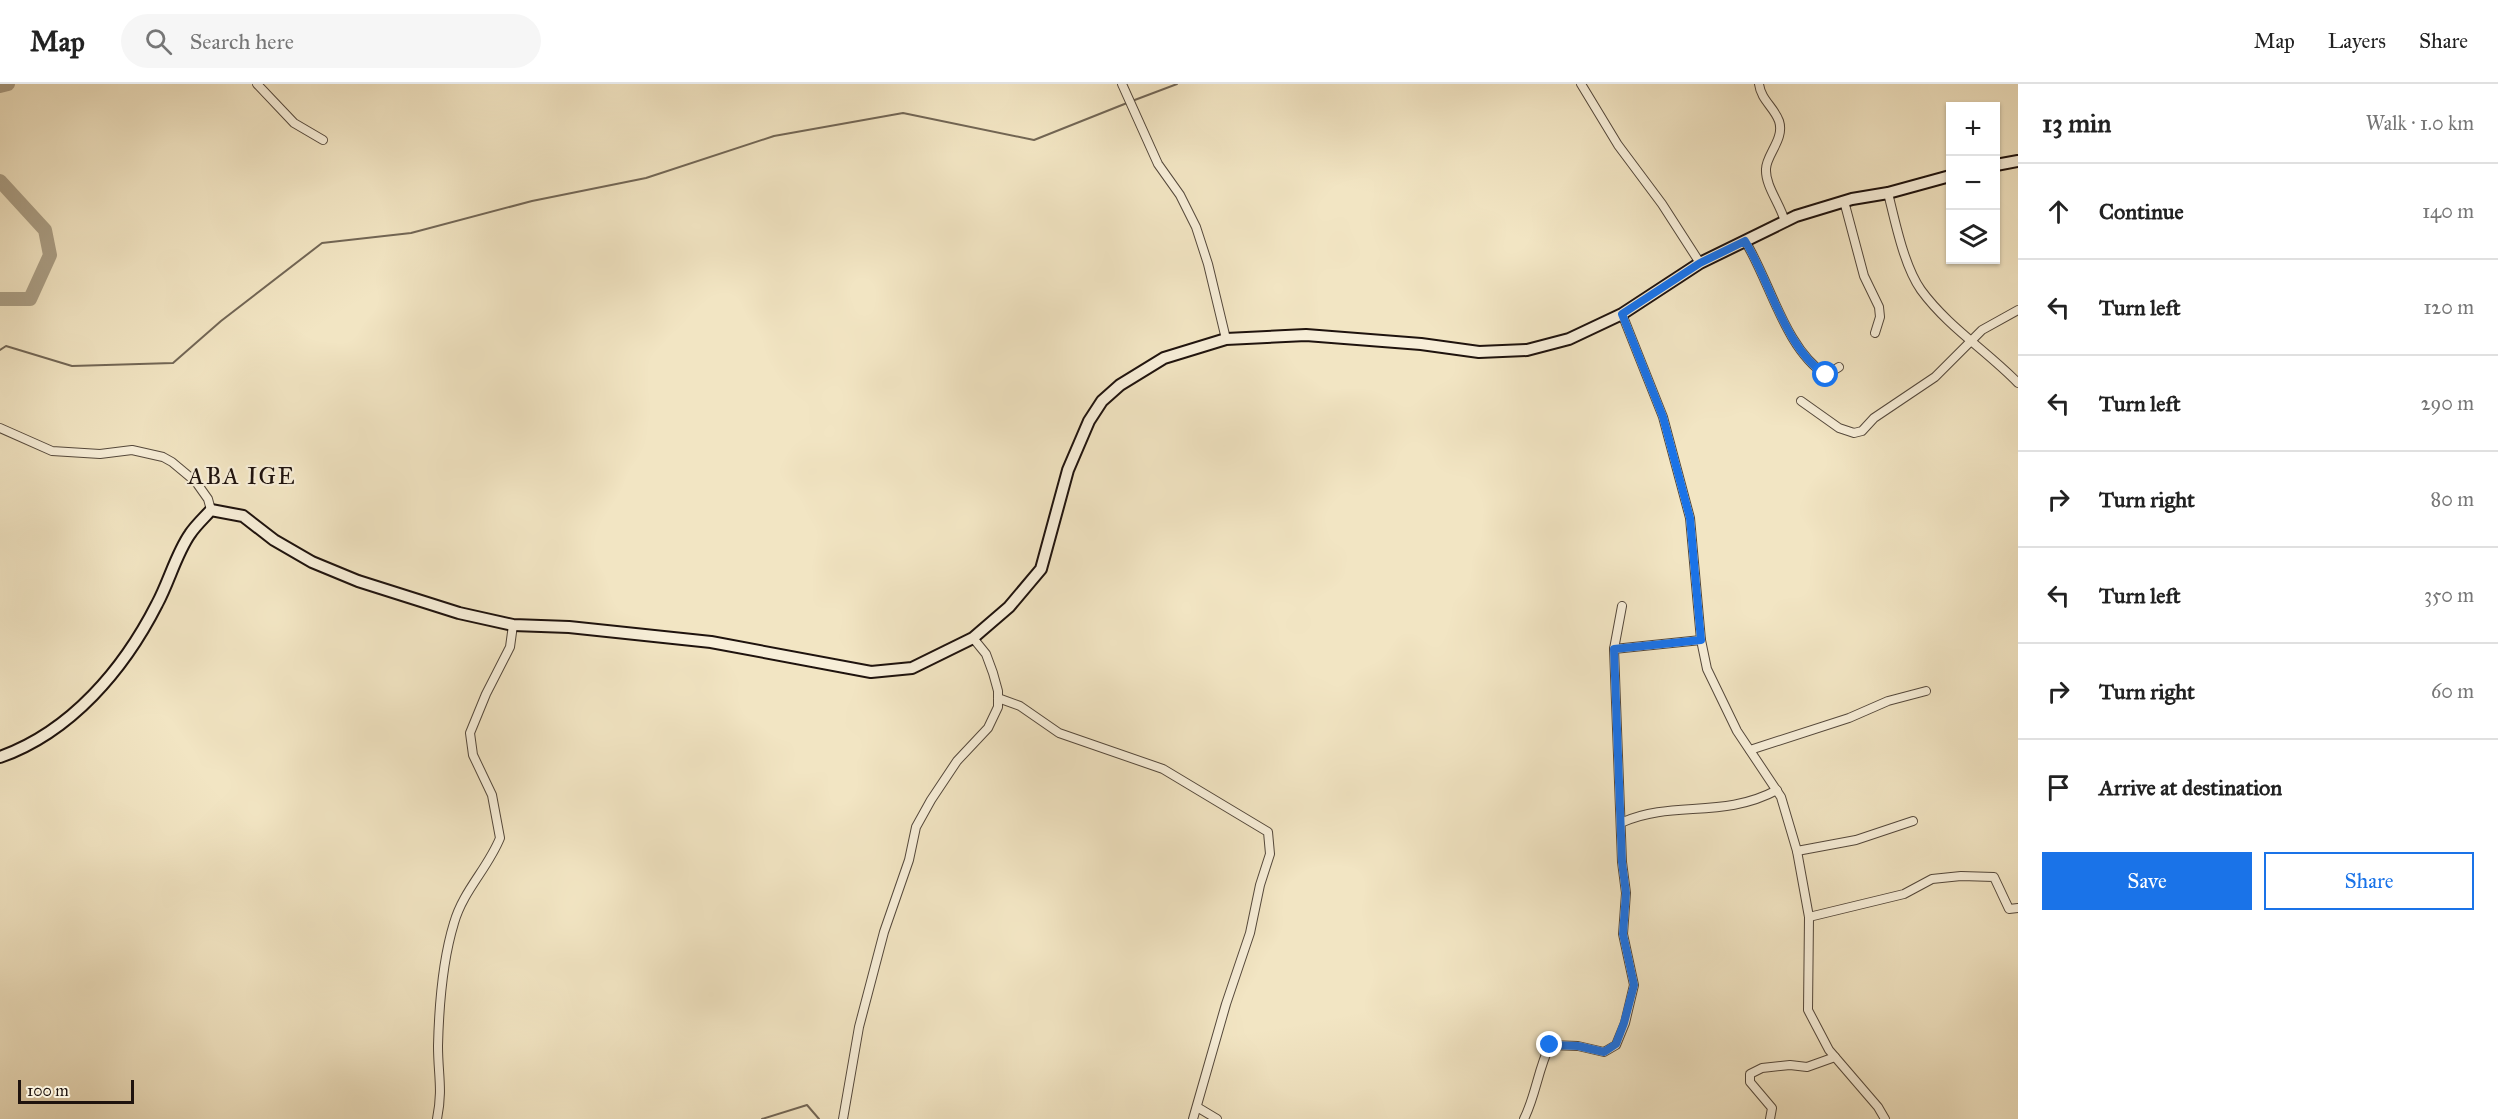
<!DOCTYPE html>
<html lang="en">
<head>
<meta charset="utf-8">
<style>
	:root { --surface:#fff; --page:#f6f6f6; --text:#222; --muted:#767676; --line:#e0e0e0; --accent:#1a73e8 }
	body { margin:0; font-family:"IM FELL Great Primer",serif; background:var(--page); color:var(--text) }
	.controls { position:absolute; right:18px; top:18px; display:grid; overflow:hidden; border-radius:0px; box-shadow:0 2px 4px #0004 }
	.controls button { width:54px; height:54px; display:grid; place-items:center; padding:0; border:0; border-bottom:2px solid var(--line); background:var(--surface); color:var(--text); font:30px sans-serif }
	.scale { position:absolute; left:18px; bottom:15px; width:116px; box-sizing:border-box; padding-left:6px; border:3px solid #1f130e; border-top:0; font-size:16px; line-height:21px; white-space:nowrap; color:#1f130e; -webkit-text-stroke:4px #f7eed8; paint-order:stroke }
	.stop { position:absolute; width:18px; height:18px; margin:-14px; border:4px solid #1a73e8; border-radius:50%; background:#fff }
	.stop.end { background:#1a73e8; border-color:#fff; box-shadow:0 2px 6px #0008 }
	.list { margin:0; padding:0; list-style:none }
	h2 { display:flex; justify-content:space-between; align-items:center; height:78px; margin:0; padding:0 24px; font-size:26px }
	h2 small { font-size:20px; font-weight:400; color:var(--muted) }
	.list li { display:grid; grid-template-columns:39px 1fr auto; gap:18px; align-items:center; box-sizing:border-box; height:96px; padding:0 24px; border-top:2px solid var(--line) }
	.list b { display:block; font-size:22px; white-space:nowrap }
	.list em { font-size:20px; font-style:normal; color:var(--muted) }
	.actions { display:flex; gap:12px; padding:18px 24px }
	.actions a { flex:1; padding:14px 0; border:2px solid var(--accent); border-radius:0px; text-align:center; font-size:21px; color:var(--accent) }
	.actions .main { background:var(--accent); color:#fff }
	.icon { flex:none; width:33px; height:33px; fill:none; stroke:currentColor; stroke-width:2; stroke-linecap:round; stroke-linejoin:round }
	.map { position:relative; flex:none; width:2018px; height:1035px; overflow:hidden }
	header { display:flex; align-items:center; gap:36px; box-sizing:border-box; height:84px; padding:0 30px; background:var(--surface); border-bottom:2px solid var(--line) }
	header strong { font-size:28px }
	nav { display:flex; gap:33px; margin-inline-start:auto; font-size:21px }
	.search { width:420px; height:54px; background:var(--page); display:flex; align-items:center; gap:15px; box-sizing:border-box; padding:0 21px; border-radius:33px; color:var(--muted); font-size:22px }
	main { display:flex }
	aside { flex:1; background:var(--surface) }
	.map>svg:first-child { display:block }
</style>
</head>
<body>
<header>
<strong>Map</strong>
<div class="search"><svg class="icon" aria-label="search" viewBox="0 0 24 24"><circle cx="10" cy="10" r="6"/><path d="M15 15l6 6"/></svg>Search here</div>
<nav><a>Map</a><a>Layers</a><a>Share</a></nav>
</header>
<main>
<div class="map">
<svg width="2018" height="1035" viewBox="0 0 2018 1035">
	<rect width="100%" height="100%" fill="#f2e5c3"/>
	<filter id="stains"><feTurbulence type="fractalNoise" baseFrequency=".00333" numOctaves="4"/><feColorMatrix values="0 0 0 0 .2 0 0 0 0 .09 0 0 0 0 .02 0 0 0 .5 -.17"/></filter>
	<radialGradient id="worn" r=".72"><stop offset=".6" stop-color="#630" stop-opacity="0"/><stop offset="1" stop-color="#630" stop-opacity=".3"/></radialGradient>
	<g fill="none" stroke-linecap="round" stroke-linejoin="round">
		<g stroke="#726655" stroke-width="2">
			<polyline points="1132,17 1177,0"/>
			<polyline points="0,266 6,262 72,282 173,279 221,237 322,159 411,149 532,117 646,94 774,52 903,29 1034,56 1127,19"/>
			<polyline points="762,1035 807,1021 819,1035"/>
		</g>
		<g stroke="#aa9e85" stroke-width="14">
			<polyline points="0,2 8,0"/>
			<polyline points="0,97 45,146 50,171 30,215 0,215"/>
		</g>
		<defs>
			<g id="street">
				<polyline points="257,0 294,39 323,56"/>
				<polyline points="1122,0 1158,80 1180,111 1196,143 1208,180 1226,255"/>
				<polyline points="1581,0 1618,61 1662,120 1700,179"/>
				<path d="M1759,0C1761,16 1774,23 1779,37C1785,55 1766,71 1766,85C1765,102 1781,121 1785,138"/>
				<path d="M1888,109C1895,137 1904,182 1921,206C1948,243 1987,267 2018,299"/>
				<polyline points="1844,117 1864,192 1879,223 1880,233 1875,249"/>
				<path d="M1745,157C1770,197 1785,265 1826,291L1839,283"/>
				<polyline points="1622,230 1663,333 1690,434 1701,556 1707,585 1737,647 1781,713 1797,767 1809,833 1808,926 1829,966 1878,1023 1885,1035"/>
				<polyline points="1801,317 1839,344 1854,349 1862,347 1874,334 1935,293 1982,246 2018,226"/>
				<polyline points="0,344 52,367 100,370 132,366 163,373 172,378 196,398 208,415 211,426"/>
				<polyline points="1614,565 1701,556"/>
				<polyline points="998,614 1020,622 1059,649 1163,685 1268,748 1270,770 1260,801 1250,849 1226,920 1193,1035"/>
				<polyline points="1750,666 1849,634 1888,617 1926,607"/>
				<path d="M1623,738C1673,716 1723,735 1777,706"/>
				<polyline points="1797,767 1856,756 1913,737"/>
				<polyline points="1809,833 1904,810 1932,795 1961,792 1994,793 2009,825 2018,824"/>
				<polyline points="1197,1023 1217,1035"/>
				<path d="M437,1035C443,1005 438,991 438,962C439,921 442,878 454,839C463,807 488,784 500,754L492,711L473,671L470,649L486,610L510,563L513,541"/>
				<polyline points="843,1035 859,943 884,848 909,776 916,743 931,716 957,677 988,644 998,623 998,607 993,589 986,570 973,554"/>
				<path d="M1524,1035C1536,1011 1538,985 1550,961L1578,962L1604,968L1616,961L1625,939L1634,901L1623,850L1626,809L1622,778L1614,565L1622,522"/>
				<polyline points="1770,1035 1772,1024 1750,998 1750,990 1762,984 1790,981 1807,983 1835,973"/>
			</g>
			<g id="secondary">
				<polyline points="1996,81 2018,77"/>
				<path d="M0,673C71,648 124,585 157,520C169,498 176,470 190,450C196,441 204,434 211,426L243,432L274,456L312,478L358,497L459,529L513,541L569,543L711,558L871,588L912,584L973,554L1009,523L1041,485L1068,386L1089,337L1102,317L1120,301L1164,274L1226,255L1306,251L1421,260L1479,268L1527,266L1569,255L1622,230L1700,179L1796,132L1852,115L1888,109L1950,92"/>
			</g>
		</defs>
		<use href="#street" stroke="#54483b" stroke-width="10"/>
		<use href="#secondary" stroke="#1f130e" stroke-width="14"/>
		<use href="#street" stroke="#f7eed8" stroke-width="8"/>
		<use href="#secondary" stroke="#f7eed8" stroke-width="10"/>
	</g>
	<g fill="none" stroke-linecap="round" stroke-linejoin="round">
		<path stroke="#1a73e8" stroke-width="8" d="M1550,961L1578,962L1604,968L1616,960L1624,939L1634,901L1623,850L1626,809L1622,778L1614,565L1701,556L1690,434L1663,333L1622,230L1700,179L1745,157C1770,197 1785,265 1826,291"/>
	</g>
	<g text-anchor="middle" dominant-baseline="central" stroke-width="4.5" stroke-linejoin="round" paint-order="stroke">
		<g font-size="24" letter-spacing="1.5" fill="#1f130e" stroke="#f7eed8">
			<text x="242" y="392">ABA IGE</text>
		</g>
	</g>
	<rect width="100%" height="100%" filter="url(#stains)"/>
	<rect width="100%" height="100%" fill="url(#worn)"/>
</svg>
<div class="controls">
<button>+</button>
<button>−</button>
<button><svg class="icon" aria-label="layers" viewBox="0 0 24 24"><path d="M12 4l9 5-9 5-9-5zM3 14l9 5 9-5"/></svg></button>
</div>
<div class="scale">100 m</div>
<div class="stop" style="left:1826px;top:291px"></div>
<div class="stop end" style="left:1550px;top:961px"></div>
</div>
<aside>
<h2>13 min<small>Walk · 1.0 km</small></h2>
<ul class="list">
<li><svg class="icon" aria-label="ahead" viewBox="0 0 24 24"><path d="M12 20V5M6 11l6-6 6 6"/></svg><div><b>Continue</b></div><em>140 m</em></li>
<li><svg class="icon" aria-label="left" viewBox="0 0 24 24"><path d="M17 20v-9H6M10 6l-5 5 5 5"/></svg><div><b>Turn left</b></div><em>120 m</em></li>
<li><svg class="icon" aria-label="left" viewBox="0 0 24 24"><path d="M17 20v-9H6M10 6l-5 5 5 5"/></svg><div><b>Turn left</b></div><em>290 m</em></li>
<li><svg class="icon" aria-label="right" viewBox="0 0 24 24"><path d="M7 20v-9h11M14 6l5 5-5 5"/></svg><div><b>Turn right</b></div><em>80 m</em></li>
<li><svg class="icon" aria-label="left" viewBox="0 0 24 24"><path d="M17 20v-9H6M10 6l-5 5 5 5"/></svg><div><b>Turn left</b></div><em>350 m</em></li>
<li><svg class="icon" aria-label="right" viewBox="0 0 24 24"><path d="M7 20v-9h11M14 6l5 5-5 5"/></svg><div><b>Turn right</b></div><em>60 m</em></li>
<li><svg class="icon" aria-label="arrive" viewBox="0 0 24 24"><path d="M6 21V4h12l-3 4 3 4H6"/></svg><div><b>Arrive at destination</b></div></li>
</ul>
<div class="actions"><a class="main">Save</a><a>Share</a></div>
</aside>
</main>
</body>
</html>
